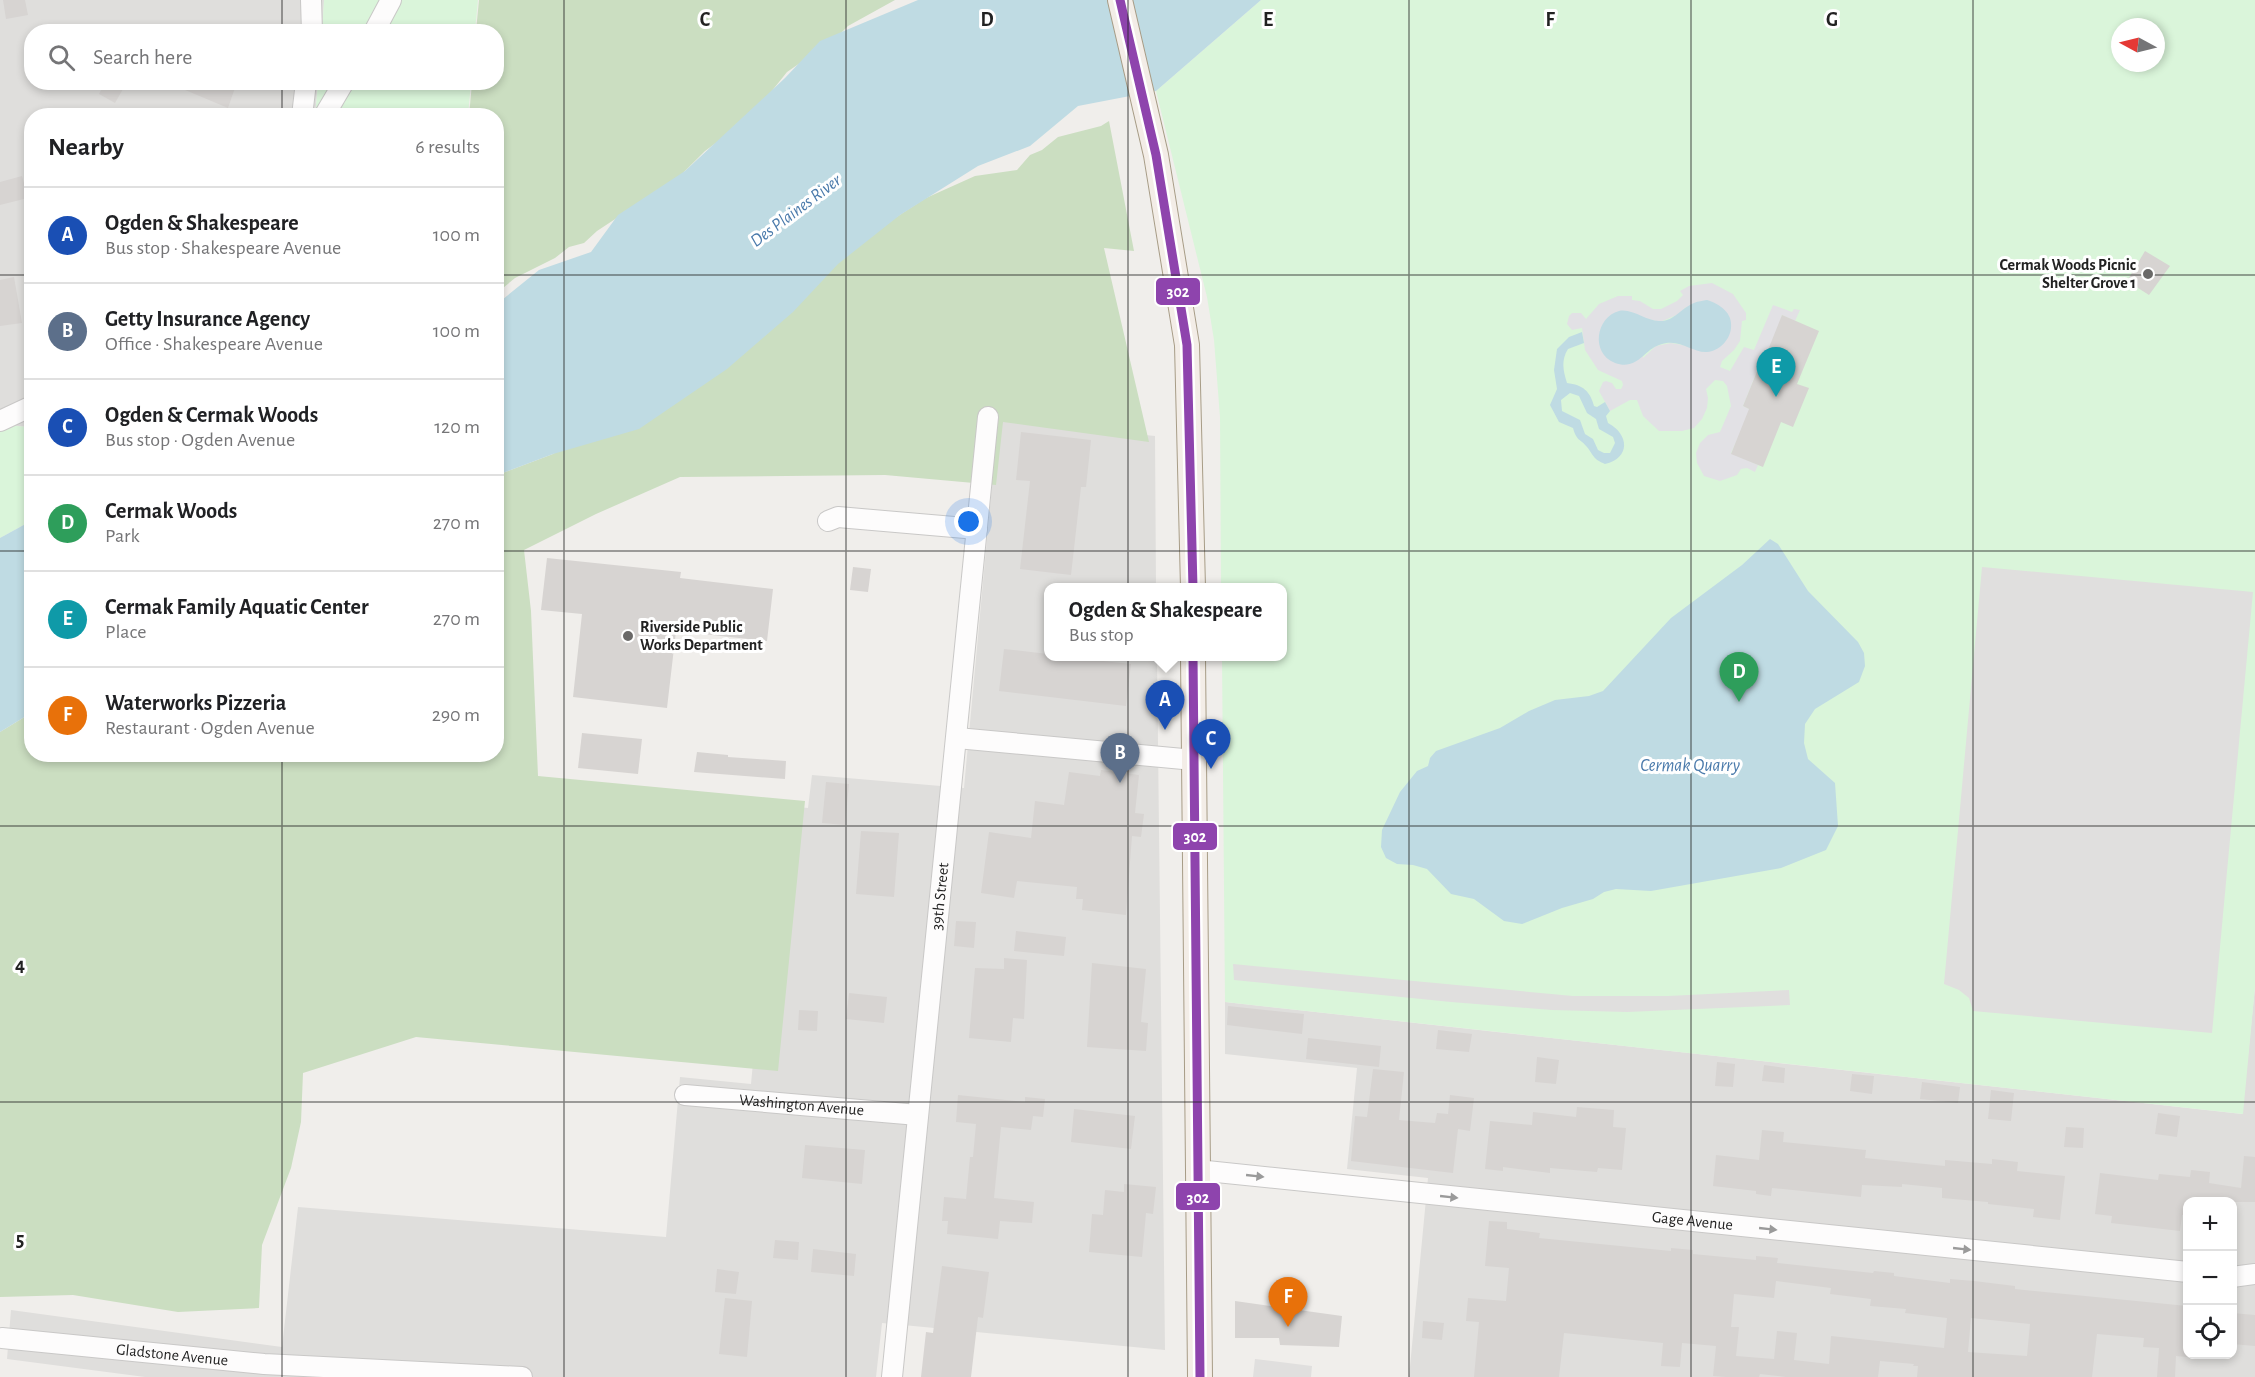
<!DOCTYPE html>
<html lang="en">
<head>
<meta charset="utf-8">
<style>
	:root { --surface:#fff; --page:#f2f2f2; --text:#202124; --muted:#757577; --line:#e0e0e0; --accent:#6a6968 }
	body { margin:0; font-family:"Alegreya Sans",sans-serif; background:var(--page); color:var(--text) }
	.controls { position:absolute; right:18px; bottom:18px; display:grid; overflow:hidden; border-radius:12px; box-shadow:0 3px 9px #0003 }
	.controls button { width:54px; height:54px; display:grid; place-items:center; padding:0; border:0; border-bottom:2px solid var(--line); background:var(--surface); color:var(--text); font:30px sans-serif }
	.compass { position:absolute; left:2111px; top:18px; width:54px; height:54px; border-radius:50%; background:var(--surface); box-shadow:0 3px 9px #0003; rotate:277deg }
	.you { position:absolute; left:969px; top:522px; width:21px; height:21px; margin:-15px; border:4px solid #fff; border-radius:50%; background:#1a73e8; box-shadow:0 0 0 9px #1a73e833 }
	.badge { display:grid; place-items:center; width:39px; height:39px; border-radius:50%; background:var(--accent); color:#fff; font-size:20px; font-weight:700 }
	.pin { position:absolute; translate:-50% -50px; filter:drop-shadow(0 2px 3px #0008) }
	.pin::after { content:''; position:absolute; top:32px; width:21px; height:18px; background:inherit; clip-path:polygon(0 0,100% 0,50% 100%) }
	.popup { position:absolute; left:1044px; top:583px; width:243px; height:78px; box-sizing:border-box; display:grid; place-content:center; border-radius:12px; background:var(--surface); filter:drop-shadow(0 2px 4px #0005); font-size:20px; white-space:nowrap; color:var(--muted) }
	.popup b { font-size:22px; color:var(--text) }
	.popup::after { content:''; position:absolute; left:50%; top:100%; margin-left:-12px; border:12px solid transparent; border-top-color:var(--surface) }
	.list { margin:0; padding:0; list-style:none }
	h2 { display:flex; justify-content:space-between; align-items:center; height:78px; margin:0; padding:0 24px; font-size:26px }
	h2 small { font-size:20px; font-weight:400; color:var(--muted) }
	.list li { display:grid; grid-template-columns:39px 1fr auto; gap:18px; align-items:center; box-sizing:border-box; height:96px; padding:0 24px; border-top:2px solid var(--line) }
	.list b { display:block; font-size:22px; white-space:nowrap }
	.list p { margin:0; font-size:20px; white-space:nowrap; color:var(--muted) }
	.list em { font-size:20px; font-style:normal; color:var(--muted) }
	.icon { flex:none; width:33px; height:33px; fill:none; stroke:currentColor; stroke-width:2; stroke-linecap:round; stroke-linejoin:round }
	.map { position:relative; flex:none; width:2255px; height:1377px; overflow:hidden }
	.search { position:absolute; background:var(--surface); box-shadow:0 3px 9px #0003; left:24px; top:24px; width:480px; height:66px; display:flex; align-items:center; gap:15px; box-sizing:border-box; padding:0 21px; border-radius:24px; color:var(--muted); font-size:22px }
	.panel { position:absolute; background:var(--surface); box-shadow:0 3px 9px #0003; left:24px; top:108px; width:480px; height:654px; border-radius:24px }
	.map>svg:first-child { display:block }
</style>
</head>
<body>
<div class="map">
<svg width="2255" height="1377" viewBox="0 0 2255 1377">
	<rect width="100%" height="100%" fill="#f0eeeb"/>
	<g fill="#dfdedc" fill-rule="evenodd">
		<polygon points="0,0 324,0 324,2 322,31 32,32 32,82 318,83 315,115 32,116 32,424 27,427 0,424"/>
		<polygon points="998,420 1155,436 1156,587 1048,588 1048,656 1157,657 1165,1350 882,1323 876,1377 145,1377 7,1359 11,1310 282,1347 298,1207 666,1237 680,1077 751,1084 777,805 808,808 812,775 964,788"/>
		<path d="M2255,987V1377H1409L1428,1178L1347,1169L1357,1068L1225,1054V1002L2242,1114ZM2188,1202H2232V1354H2188Z"/>
	</g>
	<g fill="#cbdec1">
		<polygon points="479,0 895,0 848,26 835,39 787,72 771,92 732,131 705,151 679,177 597,231 584,243 569,247 555,258 515,278 497,293 496,116 469,116 472,83 496,82 496,32 476,31"/>
		<polygon points="1109,121 1134,251 1104,248 1149,442 1003,422 996,485 885,475 680,477 596,514 524,550 531,611 538,776 805,801 778,1071 416,1037 303,1073 301,1122 291,1168 262,1245 259,1308 178,1312 73,1295 0,1297 0,732 31,713 32,754 496,754 497,475 553,454 803,277 926,198 975,176 1017,170 1030,155 1042,150 1058,137 1101,126"/>
	</g>
	<g fill="#daf5da" fill-rule="evenodd">
		<polygon points="324,0 478,0 475,31 322,32"/>
		<path d="M1261,0H2255V987L2243,1114L1225,1002L1222,657L1282,656V588L1221,587L1220,417L1214,340L1207,297L1156,91ZM2120,27H2156V63H2120Z"/>
		<polygon points="318,83 471,83 468,115 315,116"/>
		<polygon points="0,424 27,427 32,424 31,521 0,538"/>
	</g>
	<g fill="#e0dfde">
		<polygon points="1982,567 2253,592 2212,1033 1973,1011 1969,998 1959,990 1944,984"/>
		<polygon points="1233,964 1573,996 1668,996 1789,990 1790,1005 1627,1012 1552,1010 1451,1002 1234,980"/>
		<polygon points="1255,1359 1312,1366 1311,1377 1253,1377"/>
	</g>
	<path fill="#e2e1e5" fill-rule="evenodd" d="M1712,283L1733,294L1746,313V320L1742,321L1740,341L1734,350L1722,361L1720,367L1730,371L1744,347L1754,350L1773,305L1792,312L1794,309L1800,310L1795,321L1782,315L1767,372L1758,369L1743,406L1751,410L1731,453L1758,465L1755,472L1747,468L1741,469L1737,475L1720,481L1704,476L1697,463L1696,453L1700,443L1708,435L1720,432L1731,406L1727,386L1723,381L1715,380L1706,389L1708,398L1707,408L1702,419L1694,428L1682,431H1659L1643,416L1637,400H1630L1610,411L1599,391L1603,382L1606,381L1612,383L1616,389H1621L1623,385L1622,381L1598,370L1585,350L1582,328L1572,330L1567,324L1569,316L1572,313H1581L1586,319L1599,304L1618,296H1632V300L1640,301L1653,309H1661L1677,301L1683,295L1680,291L1689,286ZM1686,307L1688,346L1671,343L1656,346L1643,358L1640,317L1660,322L1679,314Z"/>
	<g fill="#bfdbe3" fill-rule="evenodd">
		<polygon points="918,0 1261,0 1156,91 1078,106 1030,146 978,166 900,215 838,264 793,312 727,369 639,429 553,454 497,475 497,304 539,270 591,252 618,215 685,171 785,78 820,41"/>
		<path d="M1707,300C1720,304 1733,313 1731,328C1730,340 1719,351 1707,352C1691,353 1680,337 1659,345C1644,350 1637,371 1615,363C1590,353 1596,317 1619,311C1632,308 1646,321 1659,321C1674,322 1681,308 1694,303C1698,301 1703,301 1707,300Z"/>
		<path d="M1582,332L1584,343L1568,349C1561,360 1563,370 1567,383C1583,385 1590,391 1594,406L1597,407L1605,402L1610,411L1606,416L1608,423C1629,434 1631,458 1605,464C1593,459 1594,456 1587,447C1580,438 1577,442 1573,428L1559,422L1550,405L1557,389L1554,370L1557,349L1569,337ZM1570,393L1579,396L1587,413L1596,419L1599,429L1613,437L1615,443L1610,453H1604L1598,450L1593,439L1585,434L1580,420L1562,411L1561,400Z"/>
		<polygon points="31,521 31,713 0,732 0,538"/>
		<polygon points="1770,539 1778,544 1808,591 1858,642 1864,653 1865,666 1859,682 1815,709 1805,724 1804,743 1808,759 1835,783 1838,826 1826,850 1781,868 1651,891 1616,889 1604,892 1593,899 1562,908 1522,924 1504,921 1474,899 1451,894 1427,869 1413,865 1397,864 1386,858 1381,847 1382,830 1400,792 1417,771 1428,766 1430,758 1436,751 1500,728 1529,711 1555,700 1589,696 1603,691 1671,618 1742,565"/>
	</g>
	<g fill="#d7d4d2" fill-rule="evenodd">
		<polygon points="3,0 25,0 28,15 6,19"/>
		<polygon points="105,82 127,82 115,103 99,94"/>
		<polygon points="166,82 237,82 228,108"/>
		<polygon points="22,176 28,198 0,205 0,182"/>
		<polygon points="2145,251 2170,266 2149,295 2127,281"/>
		<polygon points="14,277 22,323 0,326 0,280"/>
		<polygon points="1782,315 1819,331 1797,384 1809,388 1793,427 1781,422 1763,467 1731,454 1749,409 1743,406 1758,369 1760,370"/>
		<polygon points="1021,432 1091,440 1086,487 1081,487 1071,575 1020,569 1030,481 1016,480"/>
		<polygon points="547,558 681,572 680,578 773,589 767,641 676,631 667,708 573,697 582,614 541,610"/>
		<polygon points="853,567 871,569 868,592 850,590"/>
		<polygon points="1004,649 1048,654 1048,657 1066,657 1131,664 1126,706 999,691"/>
		<polygon points="582,733 642,739 638,774 578,768"/>
		<polygon points="697,752 728,755 728,757 786,761 785,779 694,772"/>
		<polygon points="1101,770 1139,775 1135,813 1144,814 1141,837 1132,836 1126,915 1082,910 1083,899 1076,899 1077,887 1017,881 1014,898 981,893 989,832 1031,838 1035,801 1064,805 1069,772 1100,776"/>
		<polygon points="826,782 849,784 845,825 822,823"/>
		<polygon points="861,831 899,833 894,897 856,894"/>
		<polygon points="956,921 976,922 974,948 954,946"/>
		<polygon points="1016,931 1066,937 1064,956 1014,951"/>
		<polygon points="1004,958 1027,960 1024,1019 1013,1018 1011,1042 969,1038 975,968 1004,969"/>
		<polygon points="1092,963 1146,969 1141,1022 1148,1023 1146,1051 1087,1047"/>
		<polygon points="849,993 887,997 884,1023 846,1019"/>
		<polygon points="1228,1006 1304,1014 1302,1034 1227,1025"/>
		<polygon points="799,1010 818,1011 817,1031 798,1030"/>
		<polygon points="1438,1030 1472,1034 1469,1052 1436,1049"/>
		<polygon points="1308,1038 1381,1046 1379,1067 1306,1059"/>
		<polygon points="1537,1057 1559,1060 1556,1084 1535,1082"/>
		<polygon points="1717,1062 1735,1064 1733,1087 1715,1086"/>
		<polygon points="1764,1065 1785,1068 1784,1083 1762,1081"/>
		<polygon points="1373,1069 1404,1072 1399,1120 1435,1123 1437,1113 1448,1114 1450,1095 1474,1098 1470,1131 1458,1129 1453,1173 1351,1161 1355,1116 1367,1117"/>
		<polygon points="1852,1074 1874,1076 1872,1094 1850,1091"/>
		<polygon points="1922,1082 1960,1087 1958,1103 1920,1099"/>
		<polygon points="1991,1090 2014,1093 2011,1121 1988,1119"/>
		<polygon points="958,1095 1025,1102 1025,1097 1045,1099 1043,1117 1033,1116 1031,1130 1001,1127 994,1198 1034,1202 1032,1223 1000,1221 998,1239 947,1234 948,1221 942,1221 944,1197 966,1199 970,1157 973,1157 976,1124 956,1122"/>
		<polygon points="1577,1107 1614,1110 1613,1127 1626,1128 1622,1170 1598,1168 1597,1172 1550,1168 1550,1173 1503,1167 1503,1171 1485,1169 1490,1121 1532,1125 1533,1112 1576,1117"/>
		<polygon points="1074,1109 1135,1116 1131,1149 1071,1142"/>
		<polygon points="2158,1113 2180,1116 2177,1137 2155,1134"/>
		<polygon points="2066,1127 2084,1128 2083,1148 2064,1147"/>
		<polygon points="1762,1130 1784,1132 1783,1142 1866,1150 1865,1158 1945,1166 1945,1160 1992,1164 1992,1159 2018,1162 2017,1171 2065,1176 2060,1220 2033,1217 2034,1209 1988,1204 1988,1202 1942,1198 1942,1188 1902,1184 1902,1187 1862,1185 1861,1197 1772,1188 1771,1196 1756,1194 1756,1191 1713,1186 1716,1155 1759,1160"/>
		<polygon points="805,1145 865,1150 862,1184 802,1178"/>
		<polygon points="2244,1156 2255,1157 2255,1202 2187,1202 2187,1215 2182,1215 2180,1231 2111,1223 2112,1216 2095,1214 2100,1173 2158,1180 2159,1174 2190,1177 2191,1170 2210,1172 2209,1183 2241,1188"/>
		<polygon points="1124,1184 1156,1187 1153,1214 1146,1213 1142,1257 1089,1252 1092,1214 1103,1215 1105,1190 1124,1192"/>
		<path d="M1489,1221L1507,1222V1229L1540,1233L1539,1238L1671,1251V1248L1693,1250V1254L1756,1260V1256L1778,1258L1777,1263L1815,1267L1873,1273L1874,1271L1894,1273V1276L1950,1283V1279L1974,1281L2015,1286V1289L2187,1306V1357L2176,1356L2175,1377H2157L2159,1348L2143,1347L2144,1338L2097,1334L2092,1377H1917L1918,1366H1913L1914,1364L1880,1361L1878,1377H1786L1760,1374L1759,1377H1726L1713,1376L1716,1346L1682,1343L1680,1367L1661,1366L1663,1343L1564,1333L1559,1377H1474L1479,1322L1466,1321L1468,1298L1506,1301L1509,1268L1485,1266ZM1776,1281L1831,1288L1830,1294L1871,1299L1870,1306L1906,1309L1905,1313L1947,1318L1944,1348L1831,1336L1829,1364L1794,1360L1797,1333L1777,1331L1774,1359L1736,1356L1739,1327H1731L1734,1294L1774,1298ZM1971,1318L2030,1324L2027,1356L1968,1352Z"/>
		<polygon points="775,1240 799,1242 798,1260 773,1258"/>
		<polygon points="813,1249 856,1254 854,1276 811,1272"/>
		<polygon points="942,1266 989,1272 983,1318 978,1317 971,1377 921,1377 926,1332 933,1333"/>
		<polygon points="717,1269 739,1272 736,1294 715,1292"/>
		<polygon points="725,1298 752,1301 747,1357 719,1354"/>
		<polygon points="1235,1301 1342,1316 1339,1347 1280,1345 1279,1338 1235,1338"/>
		<polygon points="2232,1313 2255,1315 2255,1346 2232,1344"/>
		<polygon points="1423,1321 1444,1323 1442,1340 1422,1338"/>
	</g>
	<g fill="none" stroke-linecap="round" stroke-linejoin="round">
		<defs>
			<g id="minor">
				<polyline points="311,0 312,32"/>
				<polyline points="374,32 391,0"/>
				<polyline points="302,116 306,82"/>
				<polyline points="324,116 344,82"/>
				<polyline points="0,421 32,406"/>
				<polyline points="828,521 838,517 977,529"/>
				<polyline points="957,738 1194,760"/>
				<path id="s1" d="M685,1095L918,1115"/>
				<path id="s2" d="M1197,1170L2188,1272"/>
				<polyline points="2232,1277 2255,1274"/>
				<path id="s3" d="M2,1338L264,1364L522,1377"/>
				<path id="s4" d="M892,1377L988,417"/>
			</g>
			<g id="major">
				<polyline points="1120,0 1156,155 1187,345 1193,588"/>
				<polyline points="1193,656 1200,1377"/>
			</g>
		</defs>
		<use href="#minor" stroke="#c9c8c7" stroke-width="22"/>
		<use href="#major" stroke="#a79c86" stroke-width="26"/>
		<use href="#minor" stroke="#fdfcfc" stroke-width="20"/>
		<use href="#major" stroke="#f3ede7" stroke-width="24"/>
		<defs>
			<g id="bus-1">
				<polyline points="1120,0 1156,155 1187,345 1193,588"/>
				<polyline points="1193,656 1200,1377"/>
			</g>
		</defs>
		<use href="#bus-1" stroke="#fff" stroke-width="14"/>
		<use href="#bus-1" stroke="#8e44ad" stroke-width="9"/>
	</g>
	<defs><path id="oneway-solid" d="M-6-.8H1V-3.2L6.5 0L1 3.2V.8H-6Z" transform="scale(1.5)"/></defs>
	<g fill="#9a9a9a">
		<use href="#oneway-solid" transform="translate(1255 1176) rotate(6)"/>
		<use href="#oneway-solid" transform="translate(1449 1197) rotate(6)"/>
		<use href="#oneway-solid" transform="translate(1768 1229) rotate(6)"/>
		<use href="#oneway-solid" transform="translate(1962 1249) rotate(6)"/>
	</g>
	<path fill="none" stroke="#222" stroke-width="1.5" stroke-opacity="0.55" d="M282,0V32M564,0V1377M846,0V1377M1128,0V1377M1409,0V1377M1691,0V1377M1973,0V1377M282,82V116M0,275H32M496,275H2255M0,551H32M496,551H2255M282,754V1377M0,826H2255M0,1102H2255"/>
	<g fill="#6a6968" stroke="#fff" stroke-width="2">
		<circle cx="2148" cy="274" r="6"/>
		<circle cx="628" cy="636" r="6"/>
	</g>
	<g text-anchor="middle" dominant-baseline="central" stroke-width="6" stroke-linejoin="round" paint-order="stroke">
		<g font-size="16" font-weight="bold" fill="#222" stroke="#fff" text-anchor="end">
			<text x="2136" y="265">Cermak Woods Picnic<tspan x="2136" dy="18">Shelter Grove 1</tspan></text>
			<text x="640" y="627" text-anchor="start">Riverside Public<tspan x="640" dy="18">Works Department</tspan></text>
		</g>
		<g font-size="16" fill="#222" stroke="#fff">
			<text stroke="none"><textPath href="#s4" startOffset="483">39th Street</textPath></text>
			<text stroke="none"><textPath href="#s1" startOffset="117">Washington Avenue</textPath></text>
			<text stroke="none"><textPath href="#s2" startOffset="498">Gage Avenue</textPath></text>
			<text stroke="none"><textPath href="#s3" startOffset="171">Gladstone Avenue</textPath></text>
		</g>
		<g font-size="18" font-style="italic" fill="#4a7aab" stroke="#fff">
			<text transform="translate(796 211) rotate(-37)">Des Plaines River</text>
			<text x="1690" y="766">Cermak Quarry</text>
		</g>
	</g>
	<g font-size="20" text-anchor="middle" font-weight="bold" fill="#222" stroke="#fff" stroke-width="6" stroke-linejoin="round" paint-order="stroke">
		<text x="705" y="26">C</text>
		<text x="987" y="26">D</text>
		<text x="1268" y="26">E</text>
		<text x="1550" y="26">F</text>
		<text x="1832" y="26">G</text>
		<text x="20" y="971">4</text>
		<text x="20" y="1246">5</text>
	</g>
	<g stroke="#fff" stroke-width="2">
		<rect x="1155" y="277" width="46" height="29" rx="6" fill="#8e44ad"/>
		<rect x="1172" y="822" width="46" height="29" rx="6" fill="#8e44ad"/>
		<rect x="1175" y="1182" width="46" height="29" rx="6" fill="#8e44ad"/>
	</g>
	<g font-size="16" text-anchor="middle" font-weight="bold" fill="#fff">
		<text x="1178" y="297">302</text>
		<text x="1195" y="842">302</text>
		<text x="1198" y="1203">302</text>
	</g>
</svg>
<div class="controls">
<button>+</button>
<button>−</button>
<button><svg class="icon" aria-label="locate" viewBox="0 0 24 24"><circle cx="12" cy="12" r="6"/><path d="M12 2v4M12 18v4M2 12h4M18 12h4"/></svg></button>
</div>
<svg class="compass" viewBox="-18 -18 36 36"><path d="M0-13l5 13h-10z" fill="#e53935"/><path d="M0 13l5-13h-10z" fill="#757577"/></svg>
<div class="you"></div>
<div class="pin badge" style="left:1165px;top:730px;background:#1a4fb4">A</div>
<div class="popup"><b>Ogden &amp; Shakespeare</b>Bus stop</div>
<div class="pin badge" style="left:1120px;top:783px;background:#5c6f8a">B</div>
<div class="pin badge" style="left:1211px;top:769px;background:#1a4fb4">C</div>
<div class="pin badge" style="left:1739px;top:702px;background:#2e9e5b">D</div>
<div class="pin badge" style="left:1776px;top:397px;background:#0f9aa8">E</div>
<div class="pin badge" style="left:1288px;top:1327px;background:#e8710a">F</div>
<div class="search"><svg class="icon" aria-label="search" viewBox="0 0 24 24"><circle cx="10" cy="10" r="6"/><path d="M15 15l6 6"/></svg>Search here</div>
<section class="panel">
<h2>Nearby<small>6 results</small></h2>
<ul class="list">
<li><span class="badge" style="background:#1a4fb4">A</span><div><b>Ogden &amp; Shakespeare</b><p>Bus stop · Shakespeare Avenue</p></div><em>100 m</em></li>
<li><span class="badge" style="background:#5c6f8a">B</span><div><b>Getty Insurance Agency</b><p>Office · Shakespeare Avenue</p></div><em>100 m</em></li>
<li><span class="badge" style="background:#1a4fb4">C</span><div><b>Ogden &amp; Cermak Woods</b><p>Bus stop · Ogden Avenue</p></div><em>120 m</em></li>
<li><span class="badge" style="background:#2e9e5b">D</span><div><b>Cermak Woods</b><p>Park</p></div><em>270 m</em></li>
<li><span class="badge" style="background:#0f9aa8">E</span><div><b>Cermak Family Aquatic Center</b><p>Place</p></div><em>270 m</em></li>
<li><span class="badge" style="background:#e8710a">F</span><div><b>Waterworks Pizzeria</b><p>Restaurant · Ogden Avenue</p></div><em>290 m</em></li>
</ul>
</section>
</div>
</body>
</html>
